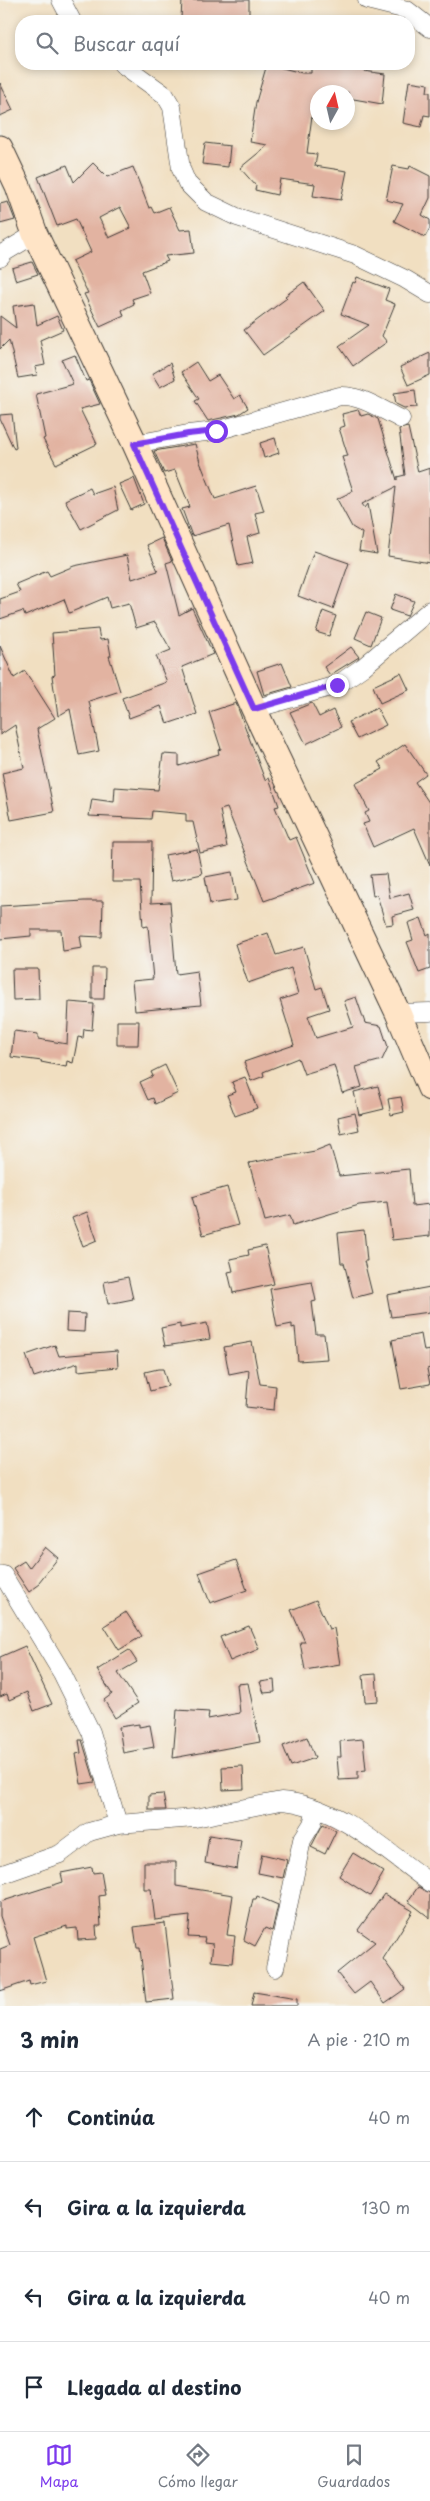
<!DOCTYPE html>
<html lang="es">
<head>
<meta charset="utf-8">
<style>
	:root { --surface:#fff; --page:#f2f2f3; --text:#1f2937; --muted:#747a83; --line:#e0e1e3; --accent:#7c3aed }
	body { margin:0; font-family:"Playpen Sans",sans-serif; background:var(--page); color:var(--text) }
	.compass { position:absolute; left:310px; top:85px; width:45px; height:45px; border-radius:50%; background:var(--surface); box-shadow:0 2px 8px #0003; rotate:8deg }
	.stop { position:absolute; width:15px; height:15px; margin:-11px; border:4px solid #7c3aed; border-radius:50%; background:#fff }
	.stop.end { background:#7c3aed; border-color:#fff; box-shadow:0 1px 5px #0008 }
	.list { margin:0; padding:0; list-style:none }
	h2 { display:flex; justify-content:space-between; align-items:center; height:65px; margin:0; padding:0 20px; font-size:21px }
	h2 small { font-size:16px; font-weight:400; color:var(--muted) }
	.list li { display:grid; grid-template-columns:32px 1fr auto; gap:15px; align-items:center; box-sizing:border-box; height:90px; padding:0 20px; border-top:1px solid var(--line) }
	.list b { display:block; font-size:19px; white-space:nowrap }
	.list em { font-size:16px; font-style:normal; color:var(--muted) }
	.icon { flex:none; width:28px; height:28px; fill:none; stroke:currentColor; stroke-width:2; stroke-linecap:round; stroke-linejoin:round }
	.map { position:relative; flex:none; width:430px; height:2006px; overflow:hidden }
	.search { position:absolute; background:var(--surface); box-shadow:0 2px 8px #0003; left:15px; right:15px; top:15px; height:55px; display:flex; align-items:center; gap:12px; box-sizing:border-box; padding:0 18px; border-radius:20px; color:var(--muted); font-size:19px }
	.sheet { height:425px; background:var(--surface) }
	nav { display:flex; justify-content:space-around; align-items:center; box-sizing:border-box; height:70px; border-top:1px solid var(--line); background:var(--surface); font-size:14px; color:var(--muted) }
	nav a { display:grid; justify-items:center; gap:2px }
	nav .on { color:var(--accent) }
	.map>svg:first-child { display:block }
</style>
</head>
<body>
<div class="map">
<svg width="430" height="2006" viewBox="0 0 430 2006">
	<rect width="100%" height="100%" fill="#f6f6f2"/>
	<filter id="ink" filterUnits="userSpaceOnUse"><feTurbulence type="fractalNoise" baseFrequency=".02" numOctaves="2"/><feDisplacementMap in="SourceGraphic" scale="10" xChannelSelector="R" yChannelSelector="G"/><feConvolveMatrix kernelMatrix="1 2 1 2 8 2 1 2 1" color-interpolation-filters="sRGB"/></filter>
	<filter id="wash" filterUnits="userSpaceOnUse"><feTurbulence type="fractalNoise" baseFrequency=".0096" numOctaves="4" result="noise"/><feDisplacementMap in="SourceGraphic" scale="20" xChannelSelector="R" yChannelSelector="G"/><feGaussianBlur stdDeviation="1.12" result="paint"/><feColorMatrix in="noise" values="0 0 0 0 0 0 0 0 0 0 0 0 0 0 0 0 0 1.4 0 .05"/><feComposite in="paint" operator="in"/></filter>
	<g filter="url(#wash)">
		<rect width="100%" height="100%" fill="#f1dfc1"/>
		<g id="blocks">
			<g fill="#e2b3a1" fill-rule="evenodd">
				<polygon points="182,0 249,0 249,21 181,18"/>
				<polygon points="267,64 302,73 311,73 311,64 365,64 364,71 385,74 382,104 348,98 348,92 318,92 318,101 314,101 307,153 317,154 315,166 347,171 341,200 313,196 315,184 280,179 277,195 255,190 256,186 240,168 268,145 250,142 256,102"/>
				<polygon points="409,81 428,84 427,92 430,92 430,116 424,115 421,127 403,123"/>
				<polygon points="0,83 13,110 0,116"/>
				<polygon points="205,143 230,146 228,167 202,164"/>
				<path d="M93,163L107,177L133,167L149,208L151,207L154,213L169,207L180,230L191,229L194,253L165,256L168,261L142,271L150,293L132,299L134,304L122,310L124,316L100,327L84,294L88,293L72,261L91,252L76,219L57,226L38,177L67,165L74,182ZM120,207L131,228L109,238L99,218Z"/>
				<polygon points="393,166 409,169 410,166 430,176 430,198 422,215 430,220 430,228 425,237 394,221 403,204 386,200"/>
				<polygon points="8,202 15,220 0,224 0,204"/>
				<polygon points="32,262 38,274 16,281 12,268"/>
				<polygon points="357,277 389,289 385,300 395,304 382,336 387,342 353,366 339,346 369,325 341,314 353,282 355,283"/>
				<polygon points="304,282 325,311 263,355 244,330 287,298 285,296"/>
				<polygon points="34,303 37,325 57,316 63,330 40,340 45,365 35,367 37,375 18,378 9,340 0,349 0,316 16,328 13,306"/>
				<polygon points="430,353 430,375 408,385 400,367"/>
				<polygon points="75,355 86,381 89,380 100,404 80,409 97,444 56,464 43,439 45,438 36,394 73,384 62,360"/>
				<polygon points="196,362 208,381 218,375 234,399 240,395 248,408 239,414 208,421 195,401 199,399 181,372"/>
				<polygon points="170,363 175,379 160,387 152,374"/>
				<polygon points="415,390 417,407 404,408 396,404 394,393"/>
				<polygon points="358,410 361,416 368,414 378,419 397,480 397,477 405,475 399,429 408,427 418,472 430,468 430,563 388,556 396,487 362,504 365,508 368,504 377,554 359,551 362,533 352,527 337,499 353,491 342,457 348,456 339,428 345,426 342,414"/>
				<polygon points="12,414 16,448 14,449 0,419 0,415"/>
				<polygon points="275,438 279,453 264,458 260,443"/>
				<polygon points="195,444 200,462 215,499 256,486 264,511 255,513 260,533 247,537 253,563 238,566 229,525 192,536 182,509 190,507 175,470 164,473 154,451"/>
				<polygon points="134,478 144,504 131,510 119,484"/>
				<polygon points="113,487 118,510 81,529 65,500 90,488 93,494"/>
				<polygon points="162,538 172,561 166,563 179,615 192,608 213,654 182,667 197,714 167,724 161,706 129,718 122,698 167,682 156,656 171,650 155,622 136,628 129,603 110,608 107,597 69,613 64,599 25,616 23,611 0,619 0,599 20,592 16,584 47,571 50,576 74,566 127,555 132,579 158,571 147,545"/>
				<polygon points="314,551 349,563 333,609 298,596"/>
				<polygon points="396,594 414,601 407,616 390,610"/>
				<polygon points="323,611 336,616 329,636 316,632"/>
				<polygon points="366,612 381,618 371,645 355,638"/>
				<polygon points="98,629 100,640 108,639 111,656 109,656 120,691 89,701 99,751 79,755 70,709 58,716 52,676 55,675 52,633"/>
				<polygon points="0,646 14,678 25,671 55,718 37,729 54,812 11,820 2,773 24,768 15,725 0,735"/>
				<polygon points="351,647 359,657 330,675 324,667"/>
				<polygon points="282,663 292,687 264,695 257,671"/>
				<polygon points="401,673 409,690 380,703 373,686"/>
				<polygon points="236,703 265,780 269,778 279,806 275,807 289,840 296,837 315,883 264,901 227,808 220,810 227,847 200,853 193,822 186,822 186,814 152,811 151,819 89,816 92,799 114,802 115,787 158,790 163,754 179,755 179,766 219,754 218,750 221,749 209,712"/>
				<polygon points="312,703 319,717 333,710 341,727 306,744 290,712"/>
				<polygon points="377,708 386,725 357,739 348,722"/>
				<polygon points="405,744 426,774 415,782 430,804 430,865 414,828 373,847 363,824 369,822 365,813 369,811 355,784 383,769 378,762"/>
				<polygon points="113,842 152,842 151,903 170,902 176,974 197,971 201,1005 135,1011 132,981 153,979 148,926 143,927 140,882 112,882"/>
				<polygon points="197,849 202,874 171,881 165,855"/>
				<polygon points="232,872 237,900 210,904 205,877"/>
				<polygon points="386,874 390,898 409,893 414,910 392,916 393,924 386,925 377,895 373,896 370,875"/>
				<polygon points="84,901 103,901 102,937 80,936 82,948 63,951 61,930 31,930 31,936 0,939 0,906"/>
				<polygon points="421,918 427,935 430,933 430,969 419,973 407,942 413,940 408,923"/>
				<polygon points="268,933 276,955 304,947 316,989 322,987 329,1009 308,1016 316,1038 353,1027 344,1001 356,997 365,1023 381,1026 388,1047 382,1060 356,1067 362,1087 342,1093 334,1065 304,1074 298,1058 263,1072 264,1076 251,1081 244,1062 294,1045 280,1000 298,994 291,968 248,983 235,944"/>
				<polygon points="92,968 105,968 104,999 92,999"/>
				<polygon points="12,969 38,969 39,999 13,1000"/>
				<polygon points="69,1002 94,1004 92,1030 84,1029 83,1038 78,1037 73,1063 67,1061 66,1067 41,1062 42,1061 11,1057 14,1031 38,1034 38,1039 67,1044"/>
				<polygon points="117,1021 139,1021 138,1045 117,1045"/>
				<polygon points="165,1065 178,1093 155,1104 153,1098 148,1100 140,1082 153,1076 151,1072"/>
				<polygon points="245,1077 257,1108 235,1116 227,1095 236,1092 232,1082"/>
				<polygon points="378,1086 384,1109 359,1115 354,1092"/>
				<polygon points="401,1097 404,1112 391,1115 388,1099"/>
				<polygon points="355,1113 359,1130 341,1134 338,1117"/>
				<polygon points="330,1145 339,1176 409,1169 412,1206 430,1204 430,1236 392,1240 387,1202 359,1205 293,1225 290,1215 265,1221 249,1163 315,1151"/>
				<polygon points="227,1187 238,1225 203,1235 192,1197"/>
				<polygon points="87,1212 97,1240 83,1246 72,1218"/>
				<polygon points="364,1230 367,1261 364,1261 372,1293 353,1298 344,1263 341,1263 338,1233"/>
				<polygon points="265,1246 274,1284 233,1293 228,1272 233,1271 230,1259 249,1255 248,1250"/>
				<polygon points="128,1277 133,1299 108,1304 104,1282"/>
				<polygon points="312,1282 316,1301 312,1302 316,1334 324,1334 327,1359 298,1361 295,1327 292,1328 292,1324 277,1327 270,1289"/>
				<polygon points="430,1287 430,1312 391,1317 387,1295"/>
				<polygon points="67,1313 85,1314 84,1332 66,1331"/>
				<polygon points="207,1323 210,1339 165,1346 161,1328 180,1324 180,1328"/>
				<polygon points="421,1334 424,1351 430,1350 430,1368 427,1369 430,1384 401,1389 392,1340"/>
				<polygon points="252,1342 260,1384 276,1386 274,1410 246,1407 249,1370 229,1374 224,1347"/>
				<polygon points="55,1345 59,1356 117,1351 118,1367 78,1371 78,1363 34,1377 26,1355"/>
				<polygon points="158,1369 163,1369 168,1386 150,1391 145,1372"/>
				<polygon points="45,1547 58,1558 39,1582 40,1584 29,1592 13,1568 24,1561 29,1568"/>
				<polygon points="236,1560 247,1590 210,1603 199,1573"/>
				<polygon points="316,1600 329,1629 334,1628 340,1664 305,1670 300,1642 305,1642 291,1610"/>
				<polygon points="126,1612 142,1636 119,1650 104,1626"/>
				<polygon points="249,1626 259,1649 230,1661 220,1637"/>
				<polygon points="25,1646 52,1704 34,1711 27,1692 9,1700 7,1694 0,1697 0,1657"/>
				<polygon points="129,1650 137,1662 118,1673 138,1703 115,1718 104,1700 112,1694 97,1670"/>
				<polygon points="376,1674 378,1701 365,1702 363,1675"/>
				<polygon points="274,1680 275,1692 264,1693 260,1682"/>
				<polygon points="248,1683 260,1742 173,1758 177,1710 209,1712 208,1719 240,1713 237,1684"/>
				<polygon points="139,1724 139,1727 150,1725 154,1747 123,1753 119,1727"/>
				<polygon points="307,1737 315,1758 291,1766 283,1746"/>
				<polygon points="363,1739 366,1770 358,1771 358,1779 339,1780 337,1757 341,1757 340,1741"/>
				<polygon points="79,1740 82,1740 95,1782 81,1784 76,1754 81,1753"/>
				<polygon points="243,1766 244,1789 223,1790 222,1767"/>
				<polygon points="163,1794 166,1810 149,1810 149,1795"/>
				<polygon points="323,1824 336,1831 325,1854 311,1847"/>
				<polygon points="209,1835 241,1840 237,1869 205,1863"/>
				<polygon points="353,1853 384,1872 370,1896 339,1876"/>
				<polygon points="262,1854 287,1860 283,1878 258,1873"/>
				<polygon points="144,1862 176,1862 176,1886 233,1895 227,1935 235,1936 232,1963 211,1961 213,1944 204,1943 205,1938 188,1937 190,1916 155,1920 151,1889 144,1889"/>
				<polygon points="92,1867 93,1873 101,1872 105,1895 99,1896 101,1926 96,1926 97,1939 78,1940 77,1928 67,1929 67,1926 33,1937 46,1981 30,1985 29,1981 0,1991 0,1949 10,1945 0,1916 0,1902 63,1882 61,1873"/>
				<polygon points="418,1887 430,1893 430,1918 408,1901"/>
				<polygon points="384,1894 413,1911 383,1959 405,1989 385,2003 370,1982 354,1994 337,1973 375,1942 358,1930"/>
				<polygon points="257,1896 278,1905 272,1931 265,1928 255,1946 244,1940 253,1899 256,1899"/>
				<polygon points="165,1923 174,1999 146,2002 140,1948 137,1948 134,1927"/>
				<polygon points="254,1992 297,1999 297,2006 251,2006"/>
			</g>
		</g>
	</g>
	<g filter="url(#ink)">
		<use href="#blocks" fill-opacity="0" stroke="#3c3935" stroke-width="1"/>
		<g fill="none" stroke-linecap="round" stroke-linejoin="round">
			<defs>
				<g id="minor">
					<polyline points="61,0 72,21"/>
					<polyline points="367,0 407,10 430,28"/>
					<polyline points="122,64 165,95 172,107 181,169 187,183 206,202 237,217 355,255 405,279 430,294"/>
					<polyline points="0,258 5,252 35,234"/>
					<path d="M135,444L188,434L216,431L340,396C361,395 382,410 401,419"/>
					<polyline points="254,709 337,685 363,667 430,610"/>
					<polyline points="398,1013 430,1012"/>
					<polyline points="3,1575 62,1673 91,1732 118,1824"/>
					<path d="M0,1875L60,1854L89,1832L118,1824L195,1818L281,1801C338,1805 386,1851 430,1883"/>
					<polyline points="275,1968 302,1840 312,1824 316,1809"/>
				</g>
				<polyline id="secondary" points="0,148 18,186 35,234 135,444 254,709 398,1013 430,1088"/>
			</defs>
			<use href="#minor" stroke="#3c3935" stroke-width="19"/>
			<use href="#secondary" stroke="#3c3935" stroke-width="27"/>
			<use href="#minor" stroke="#fff" stroke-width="18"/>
			<use href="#secondary" stroke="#ffe4c6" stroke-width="25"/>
		</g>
	</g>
	<g fill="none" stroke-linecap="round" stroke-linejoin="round" filter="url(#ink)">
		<polyline stroke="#7c3aed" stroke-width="6" points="216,431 188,434 134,444 254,709 337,685"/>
	</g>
</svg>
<svg class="compass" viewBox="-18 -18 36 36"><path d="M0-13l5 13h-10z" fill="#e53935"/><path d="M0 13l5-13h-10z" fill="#747a83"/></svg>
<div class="stop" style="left:216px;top:431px"></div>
<div class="stop end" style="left:337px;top:685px"></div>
<div class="search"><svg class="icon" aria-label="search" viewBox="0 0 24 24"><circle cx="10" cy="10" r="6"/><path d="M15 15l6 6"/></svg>Buscar aquí</div>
</div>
<section class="sheet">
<h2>3 min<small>A pie · 210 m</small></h2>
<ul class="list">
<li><svg class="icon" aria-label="ahead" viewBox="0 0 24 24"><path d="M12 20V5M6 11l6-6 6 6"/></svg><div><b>Continúa</b></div><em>40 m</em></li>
<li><svg class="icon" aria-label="left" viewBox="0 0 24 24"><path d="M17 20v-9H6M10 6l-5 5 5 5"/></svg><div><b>Gira a la izquierda</b></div><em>130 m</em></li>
<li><svg class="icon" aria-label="left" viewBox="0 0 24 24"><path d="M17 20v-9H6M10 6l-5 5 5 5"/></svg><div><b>Gira a la izquierda</b></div><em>40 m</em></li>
<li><svg class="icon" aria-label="arrive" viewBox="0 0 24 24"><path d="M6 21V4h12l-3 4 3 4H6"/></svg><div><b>Llegada al destino</b></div></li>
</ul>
</section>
<nav>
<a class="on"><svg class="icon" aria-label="map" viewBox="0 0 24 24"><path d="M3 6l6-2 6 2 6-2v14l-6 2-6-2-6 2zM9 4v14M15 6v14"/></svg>Mapa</a>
<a><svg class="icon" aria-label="directions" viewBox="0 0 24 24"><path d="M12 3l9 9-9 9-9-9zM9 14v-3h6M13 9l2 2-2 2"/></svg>Cómo llegar</a>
<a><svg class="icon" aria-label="saved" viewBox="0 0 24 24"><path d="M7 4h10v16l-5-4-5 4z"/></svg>Guardados</a>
</nav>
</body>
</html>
